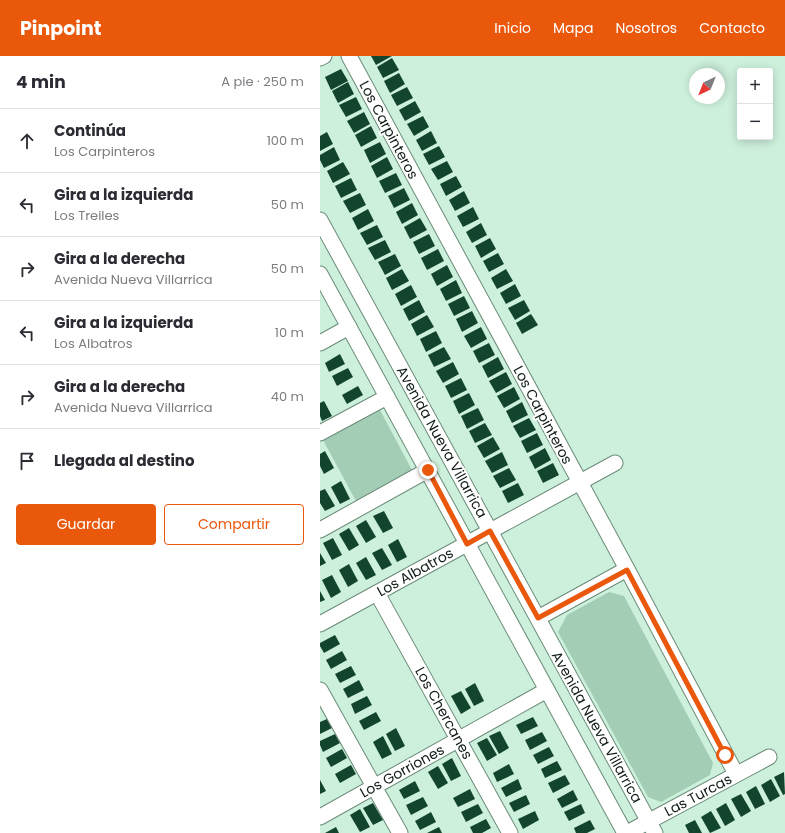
<!DOCTYPE html>
<html lang="es">
<head>
<meta charset="utf-8">
<style>
	:root { --surface:#fff; --page:#f2f2f3; --text:#2b2b33; --muted:#7c7c81; --line:#e1e1e2; --accent:#ea580c }
	body { margin:0; font-family:Poppins,sans-serif; background:var(--page); color:var(--text) }
	.controls { position:absolute; right:12px; top:12px; display:grid; overflow:hidden; border-radius:4px; box-shadow:0 2px 10px #0003 }
	.controls button { width:36px; height:36px; display:grid; place-items:center; padding:0; border:0; border-bottom:1px solid var(--line); background:var(--surface); color:var(--text); font:20px sans-serif }
	.compass { position:absolute; left:369px; top:12px; width:36px; height:36px; border-radius:50%; background:var(--surface); box-shadow:0 2px 10px #0003; rotate:223deg }
	.stop { position:absolute; width:12px; height:12px; margin:-9px; border:3px solid #ea580c; border-radius:50%; background:#fff }
	.stop.end { background:#ea580c; border-color:#fff; box-shadow:0 1px 4px #0008 }
	.list { margin:0; padding:0; list-style:none }
	h2 { display:flex; justify-content:space-between; align-items:center; height:52px; margin:0; padding:0 16px; font-size:17px }
	h2 small { font-size:13px; font-weight:400; color:var(--muted) }
	.list li { display:grid; grid-template-columns:26px 1fr auto; gap:12px; align-items:center; box-sizing:border-box; height:64px; padding:0 16px; border-top:1px solid var(--line) }
	.list b { display:block; font-size:15px; white-space:nowrap }
	.list p { margin:0; font-size:13px; white-space:nowrap; color:var(--muted) }
	.list em { font-size:13px; font-style:normal; color:var(--muted) }
	.actions { display:flex; gap:8px; padding:12px 16px }
	.actions a { flex:1; padding:9px 0; border:1px solid var(--accent); border-radius:4px; text-align:center; font-size:14px; color:var(--accent) }
	.actions .main { background:var(--accent); color:#fff }
	.icon { flex:none; width:22px; height:22px; fill:none; stroke:currentColor; stroke-width:2; stroke-linecap:round; stroke-linejoin:round }
	.map { position:relative; flex:none; width:465px; height:777px; overflow:hidden }
	header { display:flex; align-items:center; gap:24px; box-sizing:border-box; height:56px; padding:0 20px; background:var(--accent); color:#fff }
	header strong { font-size:19px }
	nav { display:flex; gap:22px; margin-inline-start:auto; font-size:14px }
	main { display:flex }
	aside { flex:1; background:var(--surface) }
	.map>svg:first-child { display:block }
</style>
</head>
<body>
<header>
<strong>Pinpoint</strong>
<nav><a>Inicio</a><a>Mapa</a><a>Nosotros</a><a>Contacto</a></nav>
</header>
<main>
<aside>
<h2>4 min<small>A pie · 250 m</small></h2>
<ul class="list">
<li><svg class="icon" aria-label="ahead" viewBox="0 0 24 24"><path d="M12 20V5M6 11l6-6 6 6"/></svg><div><b>Continúa</b><p>Los Carpinteros</p></div><em>100 m</em></li>
<li><svg class="icon" aria-label="left" viewBox="0 0 24 24"><path d="M17 20v-9H6M10 6l-5 5 5 5"/></svg><div><b>Gira a la izquierda</b><p>Los Treiles</p></div><em>50 m</em></li>
<li><svg class="icon" aria-label="right" viewBox="0 0 24 24"><path d="M7 20v-9h11M14 6l5 5-5 5"/></svg><div><b>Gira a la derecha</b><p>Avenida Nueva Villarrica</p></div><em>50 m</em></li>
<li><svg class="icon" aria-label="left" viewBox="0 0 24 24"><path d="M17 20v-9H6M10 6l-5 5 5 5"/></svg><div><b>Gira a la izquierda</b><p>Los Albatros</p></div><em>10 m</em></li>
<li><svg class="icon" aria-label="right" viewBox="0 0 24 24"><path d="M7 20v-9h11M14 6l5 5-5 5"/></svg><div><b>Gira a la derecha</b><p>Avenida Nueva Villarrica</p></div><em>40 m</em></li>
<li><svg class="icon" aria-label="arrive" viewBox="0 0 24 24"><path d="M6 21V4h12l-3 4 3 4H6"/></svg><div><b>Llegada al destino</b></div></li>
</ul>
<div class="actions"><a class="main">Guardar</a><a>Compartir</a></div>
</aside>
<div class="map">
<svg width="465" height="777" viewBox="0 0 465 777">
	<rect width="100%" height="100%" fill="#ccf0db"/>
	<g fill="#a3ceb5">
		<polygon points="60,354 93,416 36,445 3,384"/>
		<polygon points="289,536 304,540 393,707 390,719 341,746 328,741 238,576 247,559"/>
	</g>
	<g fill="#13452e">
		<polygon points="51,0 72,0 56,9"/>
		<polygon points="72,2 79,14 63,22 57,11"/>
		<polygon points="21,13 28,25 11,34 5,21"/>
		<polygon points="79,17 85,28 70,37 64,25"/>
		<polygon points="28,26 34,38 18,47 12,35"/>
		<polygon points="87,31 93,42 77,50 71,39"/>
		<polygon points="36,41 42,53 26,61 19,49"/>
		<polygon points="95,45 101,56 85,65 79,54"/>
		<polygon points="44,56 50,68 34,77 27,65"/>
		<polygon points="103,60 109,71 94,80 87,68"/>
		<polygon points="51,70 57,82 41,91 35,79"/>
		<polygon points="111,75 117,87 102,95 96,84"/>
		<polygon points="7,76 13,88 0,95 0,80"/>
		<polygon points="60,86 66,98 50,107 44,94"/>
		<polygon points="119,90 125,101 109,109 103,98"/>
		<polygon points="14,91 20,104 4,112 0,104 0,99"/>
		<polygon points="67,101 73,113 57,122 51,110"/>
		<polygon points="127,105 133,116 118,124 111,113"/>
		<polygon points="23,106 30,118 13,127 7,115"/>
		<polygon points="76,117 82,129 65,137 59,125"/>
		<polygon points="136,120 142,131 126,140 120,128"/>
		<polygon points="31,122 37,134 21,142 15,130"/>
		<polygon points="84,132 90,144 74,152 68,140"/>
		<polygon points="144,135 150,147 135,155 129,144"/>
		<polygon points="40,137 46,149 30,157 23,145"/>
		<polygon points="92,147 98,159 82,168 76,156"/>
		<polygon points="153,151 159,163 143,171 137,160"/>
		<polygon points="48,153 54,165 38,174 32,162"/>
		<polygon points="100,162 107,174 90,183 84,171"/>
		<polygon points="161,167 167,179 152,187 146,176"/>
		<polygon points="57,169 63,181 47,189 40,177"/>
		<polygon points="109,178 115,190 99,198 93,186"/>
		<polygon points="170,182 176,193 161,202 155,190"/>
		<polygon points="65,184 71,196 55,204 48,192"/>
		<polygon points="118,193 124,205 107,214 101,202"/>
		<polygon points="178,197 184,208 169,216 163,205"/>
		<polygon points="75,198 81,210 65,219 58,206"/>
		<polygon points="127,209 133,221 117,230 111,218"/>
		<polygon points="82,213 89,225 72,234 66,222"/>
		<polygon points="186,213 193,225 177,233 171,222"/>
		<polygon points="136,224 142,237 126,245 120,233"/>
		<polygon points="195,228 201,240 186,248 180,237"/>
		<polygon points="91,229 97,241 81,250 75,238"/>
		<polygon points="144,240 150,252 134,260 128,248"/>
		<polygon points="99,244 105,256 89,265 83,253"/>
		<polygon points="204,244 210,255 195,264 188,252"/>
		<polygon points="152,255 158,267 142,276 136,263"/>
		<polygon points="211,258 218,269 202,278 196,267"/>
		<polygon points="107,259 114,271 97,280 91,268"/>
		<polygon points="161,271 167,283 151,292 144,280"/>
		<polygon points="116,275 122,287 106,296 100,283"/>
		<polygon points="169,287 175,299 159,307 153,295"/>
		<polygon points="124,291 131,303 114,311 108,299"/>
		<polygon points="20,298 25,308 9,316 5,307"/>
		<polygon points="178,301 184,313 168,322 162,310"/>
		<polygon points="133,306 139,318 123,327 116,315"/>
		<polygon points="28,312 33,321 17,330 12,320"/>
		<polygon points="186,316 192,328 176,337 169,325"/>
		<polygon points="141,322 147,334 131,342 125,330"/>
		<polygon points="38,330 43,339 27,348 22,339"/>
		<polygon points="194,331 200,343 184,352 177,340"/>
		<polygon points="149,337 155,349 139,358 133,345"/>
		<polygon points="4,345 12,360 2,365 0,360 0,347"/>
		<polygon points="202,346 208,359 192,367 186,355"/>
		<polygon points="158,352 164,364 147,373 141,360"/>
		<polygon points="209,362 216,374 200,382 193,370"/>
		<polygon points="165,367 172,379 155,387 149,375"/>
		<polygon points="217,377 223,389 207,397 201,385"/>
		<polygon points="173,381 180,393 164,402 157,390"/>
		<polygon points="225,392 231,404 215,413 209,401"/>
		<polygon points="5,395 14,412 4,418 0,410 0,398"/>
		<polygon points="182,396 188,409 172,417 165,405"/>
		<polygon points="233,407 239,419 223,427 217,415"/>
		<polygon points="189,412 196,424 180,432 173,420"/>
		<polygon points="21,425 30,443 20,448 11,431"/>
		<polygon points="198,427 204,439 188,447 182,435"/>
		<polygon points="5,433 15,450 5,455 0,447 0,435"/>
		<polygon points="64,455 73,472 63,477 53,460"/>
		<polygon points="46,464 56,481 46,487 36,470"/>
		<polygon points="29,472 39,489 29,495 19,478"/>
		<polygon points="13,482 22,499 12,504 3,487"/>
		<polygon points="78,483 87,501 77,506 68,489"/>
		<polygon points="62,492 72,509 62,514 52,497"/>
		<polygon points="0,497 6,507 0,510"/>
		<polygon points="46,501 56,519 46,524 36,507"/>
		<polygon points="29,508 38,525 28,531 19,514"/>
		<polygon points="12,519 21,536 11,542 2,524"/>
		<polygon points="0,535 5,544 0,546"/>
		<polygon points="15,579 20,588 4,597 0,590 0,587"/>
		<polygon points="22,595 27,604 11,613 6,604"/>
		<polygon points="31,610 36,619 20,627 15,618"/>
		<polygon points="39,624 44,634 28,642 23,633"/>
		<polygon points="155,627 164,645 154,650 145,633"/>
		<polygon points="141,635 151,652 141,658 131,640"/>
		<polygon points="47,640 52,649 35,658 31,648"/>
		<polygon points="56,656 61,665 44,674 39,665"/>
		<polygon points="213,661 218,670 201,678 196,669"/>
		<polygon points="7,663 12,672 0,678 0,666"/>
		<polygon points="76,672 85,690 75,695 66,678"/>
		<polygon points="180,675 189,692 179,698 169,680"/>
		<polygon points="222,676 227,685 210,694 205,684"/>
		<polygon points="15,678 20,687 3,696 0,689 0,685"/>
		<polygon points="63,680 72,698 62,703 53,686"/>
		<polygon points="167,682 177,699 167,705 157,687"/>
		<polygon points="229,691 234,700 218,708 213,699"/>
		<polygon points="22,693 27,702 11,711 6,702"/>
		<polygon points="132,702 141,720 131,725 122,708"/>
		<polygon points="237,705 242,714 225,722 221,713"/>
		<polygon points="189,708 194,718 177,726 173,717"/>
		<polygon points="31,709 36,718 20,727 15,718"/>
		<polygon points="118,710 128,727 118,733 108,716"/>
		<polygon points="464,716 465,738 463,739 454,721"/>
		<polygon points="245,719 250,728 233,737 228,727"/>
		<polygon points="198,723 202,733 186,741 181,732"/>
		<polygon points="451,723 460,740 450,746 441,729"/>
		<polygon points="0,724 6,735 0,738"/>
		<polygon points="95,725 100,735 84,743 79,734"/>
		<polygon points="436,730 445,748 435,753 426,736"/>
		<polygon points="150,733 155,743 138,751 133,742"/>
		<polygon points="253,734 258,744 242,752 237,743"/>
		<polygon points="421,738 431,755 421,761 411,743"/>
		<polygon points="206,739 210,748 194,756 189,747"/>
		<polygon points="103,741 108,750 91,759 86,749"/>
		<polygon points="53,747 63,764 53,769 43,752"/>
		<polygon points="406,747 415,764 405,770 396,753"/>
		<polygon points="158,748 163,757 146,766 141,756"/>
		<polygon points="261,748 265,757 249,765 244,756"/>
		<polygon points="40,753 50,771 40,776 30,759"/>
		<polygon points="215,755 219,764 203,773 198,763"/>
		<polygon points="391,755 401,772 390,777 381,761"/>
		<polygon points="111,756 116,766 100,774 95,765"/>
		<polygon points="166,763 171,772 162,777 153,777 150,771"/>
		<polygon points="270,764 275,773 267,777 256,777 254,772"/>
		<polygon points="375,764 382,777 369,777 365,769"/>
		<polygon points="16,771 19,777 5,777"/>
		<polygon points="119,771 122,777 107,777"/>
	</g>
	<g fill="none" stroke-linecap="round" stroke-linejoin="round">
		<defs>
			<g id="minor">
				<polyline points="29,0 307,513 416,718"/>
				<polyline points="0,2 4,0"/>
				<polyline points="0,164 335,777"/>
				<polyline points="0,218 305,777"/>
				<polyline points="0,287 29,271"/>
				<polyline points="0,377 67,341"/>
				<polyline points="0,474 108,414"/>
				<polyline points="57,537 190,777"/>
				<polyline points="218,562 307,513"/>
				<polyline points="0,568 295,407"/>
				<polyline points="0,634 80,777"/>
				<polyline points="0,761 227,634"/>
				<polyline points="307,777 449,701"/>
			</g>
		</defs>
		<use href="#minor" stroke="#6b8b78" stroke-width="17"/>
		<use href="#minor" stroke="#fff" stroke-width="15"/>
	</g>
	<g fill="none" stroke-linecap="round" stroke-linejoin="round">
		<polyline stroke="#ea580c" stroke-width="5" points="108,414 147,488 170,475 218,562 307,514 405,699"/>
	</g>
	<g text-anchor="middle" dominant-baseline="central" stroke-width="4" stroke-linejoin="round" paint-order="stroke">
		<g font-size="14" fill="#101d15" stroke="#fff">
			<text transform="translate(69 74) rotate(62)">Los Carpinteros</text>
			<text transform="translate(223 359) rotate(62)">Los Carpinteros</text>
			<text transform="translate(122 386) rotate(61)">Avenida Nueva Villarrica</text>
			<text transform="translate(95 516) rotate(-29)">Los Albatros</text>
			<text transform="translate(124 657) rotate(61)">Los Chercanes</text>
			<text transform="translate(277 671) rotate(61)">Avenida Nueva Villarrica</text>
			<text transform="translate(82 715) rotate(-29)">Los Gorriones</text>
			<text transform="translate(378 739) rotate(-28)">Las Turcas</text>
		</g>
	</g>
</svg>
<div class="controls">
<button>+</button>
<button>−</button>
</div>
<svg class="compass" viewBox="-18 -18 36 36"><path d="M0-13l5 13h-10z" fill="#e53935"/><path d="M0 13l5-13h-10z" fill="#7c7c81"/></svg>
<div class="stop" style="left:405px;top:699px"></div>
<div class="stop end" style="left:108px;top:414px"></div>
</div>
</main>
</body>
</html>
